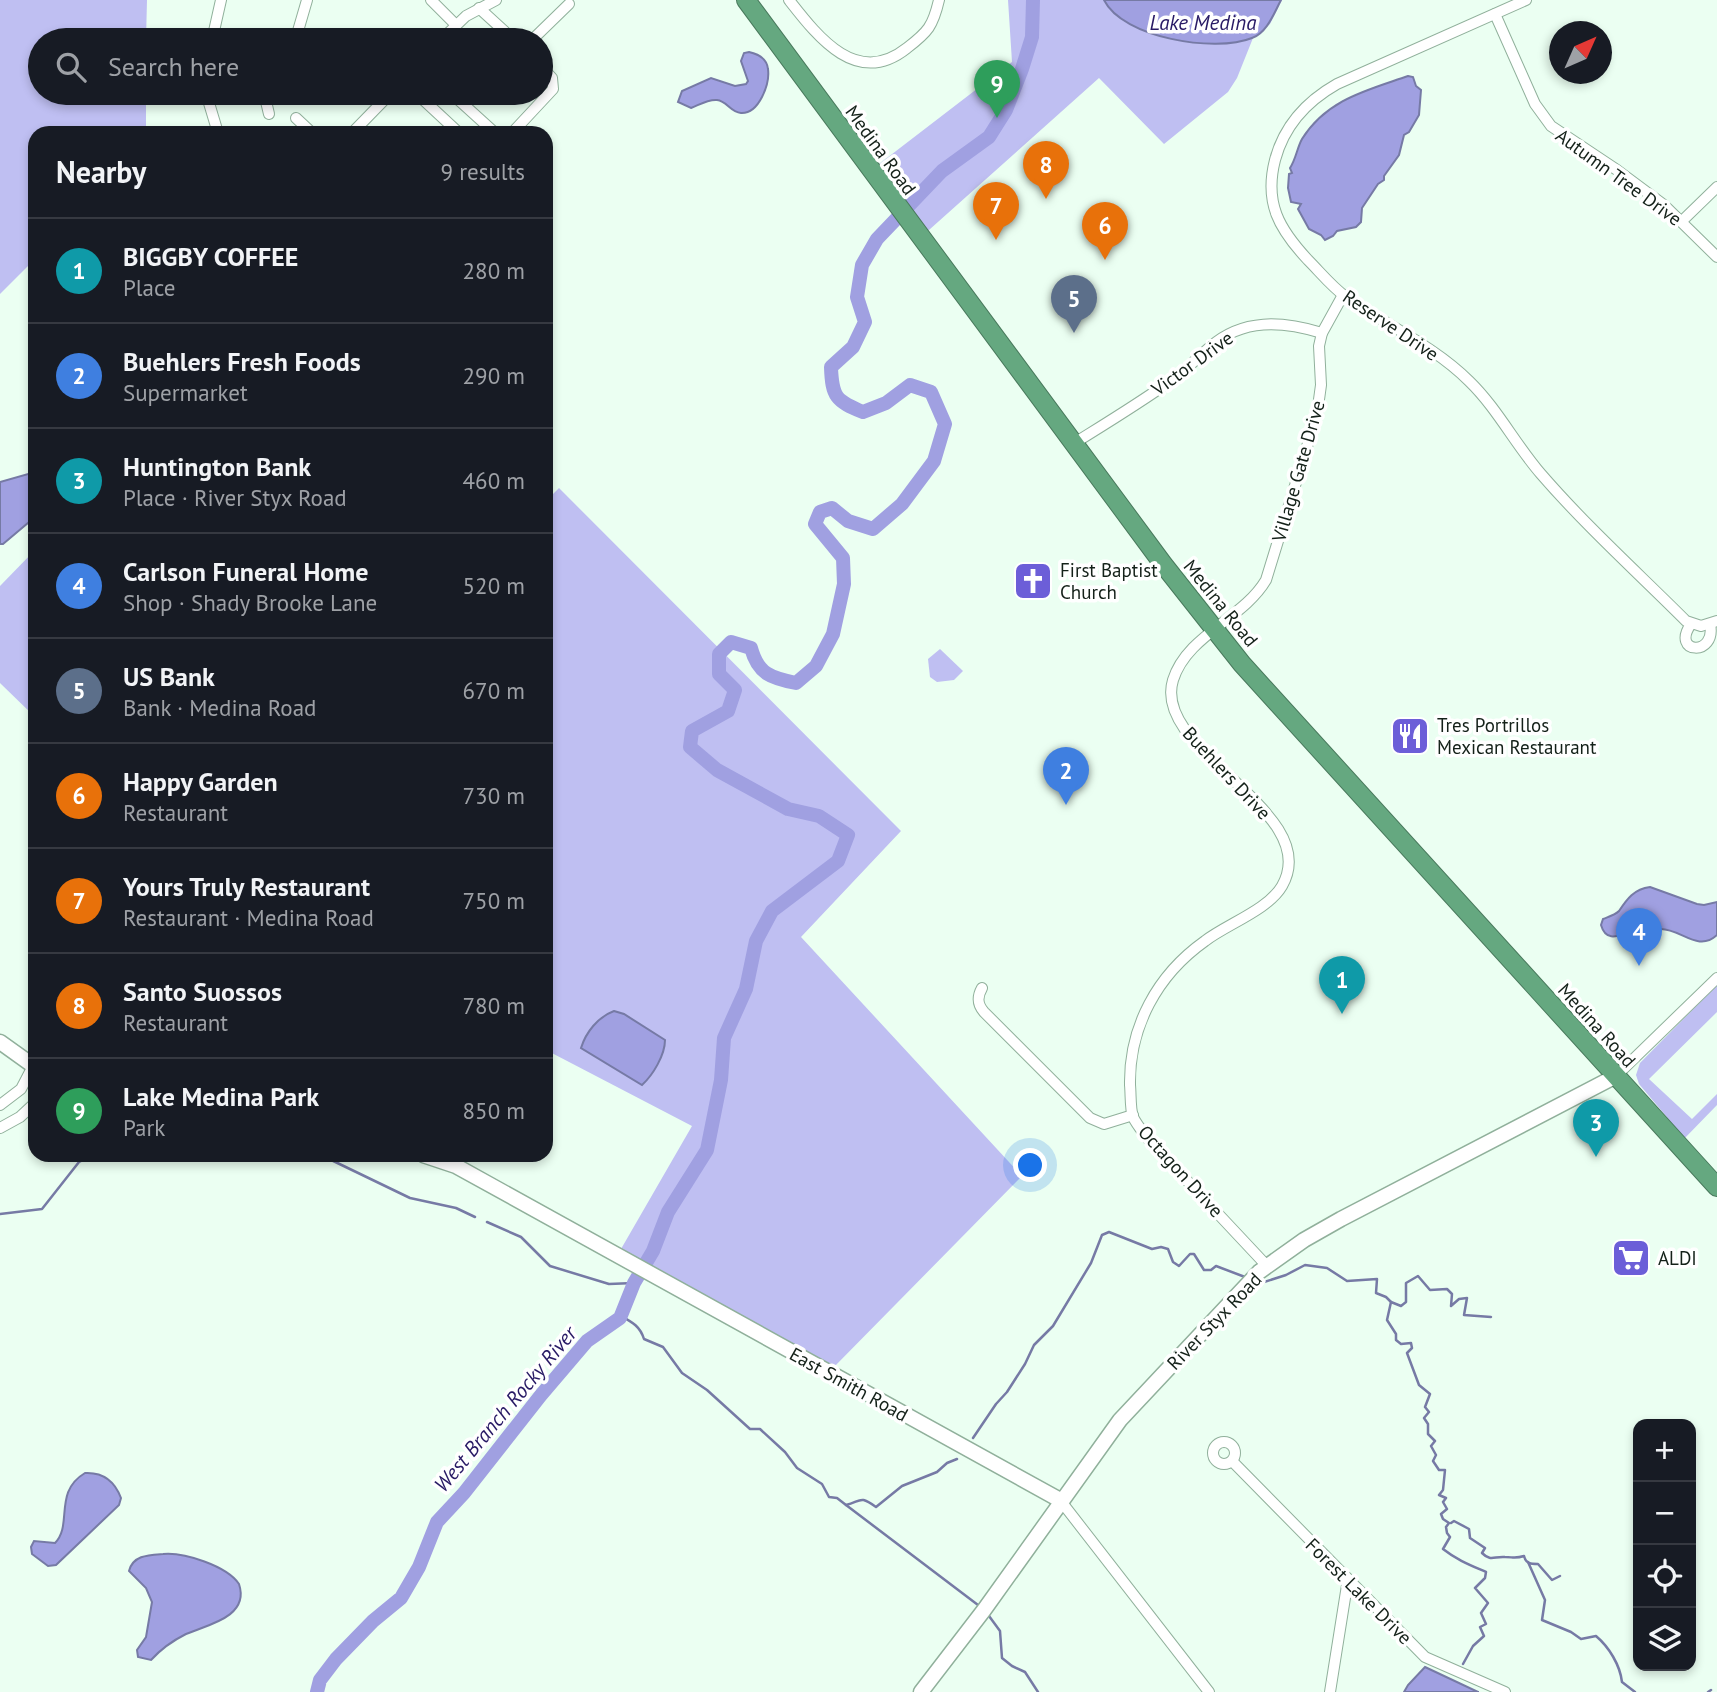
<!DOCTYPE html>
<html lang="en">
<head>
<meta charset="utf-8">
<style>
	:root { --surface:#171b24; --page:#242831; --text:#f1f3f6; --muted:#9ea1a6; --line:#363941; --accent:#6c5ed8 }
	body { margin:0; font-family:"PT Sans",sans-serif; background:var(--page); color:var(--text) }
	.controls { position:absolute; right:21px; bottom:21px; display:grid; overflow:hidden; border-radius:14px; box-shadow:0 4px 10px #0003 }
	.controls button { width:63px; height:63px; display:grid; place-items:center; padding:0; border:0; border-bottom:2px solid var(--line); background:var(--surface); color:var(--text); font:35px sans-serif }
	.compass { position:absolute; left:1549px; top:21px; width:63px; height:63px; border-radius:50%; background:var(--surface); box-shadow:0 4px 10px #0003; rotate:45deg }
	.you { position:absolute; left:1031px; top:1166px; width:24px; height:24px; margin:-18px; border:5px solid #fff; border-radius:50%; background:#1a73e8; box-shadow:0 0 0 10px #1a73e833 }
	.badge { display:grid; place-items:center; width:46px; height:46px; border-radius:50%; background:var(--accent); color:#fff; font-size:23px; font-weight:700 }
	.pin { position:absolute; translate:-50% -58px; filter:drop-shadow(0 2px 4px #0008) }
	.pin::after { content:''; position:absolute; top:37px; width:24px; height:21px; background:inherit; clip-path:polygon(0 0,100% 0,50% 100%) }
	.list { margin:0; padding:0; list-style:none }
	h2 { display:flex; justify-content:space-between; align-items:center; height:91px; margin:0; padding:0 28px; font-size:30px }
	h2 small { font-size:23px; font-weight:400; color:var(--muted) }
	.list li { display:grid; grid-template-columns:46px 1fr auto; gap:21px; align-items:center; box-sizing:border-box; height:105px; padding:0 28px; border-top:2px solid var(--line) }
	.list b { display:block; font-size:26px; white-space:nowrap }
	.list p { margin:0; font-size:23px; white-space:nowrap; color:var(--muted) }
	.list em { font-size:23px; font-style:normal; color:var(--muted) }
	.icon { flex:none; width:38px; height:38px; fill:none; stroke:currentColor; stroke-width:2; stroke-linecap:round; stroke-linejoin:round }
	.map { position:relative; flex:none; width:1717px; height:1692px; overflow:hidden }
	.search { position:absolute; background:var(--surface); box-shadow:0 4px 10px #0003; left:28px; top:28px; width:525px; height:77px; display:flex; align-items:center; gap:18px; box-sizing:border-box; padding:0 24px; border-radius:38px; color:var(--muted); font-size:26px }
	.panel { position:absolute; background:var(--surface); box-shadow:0 4px 10px #0003; left:28px; top:126px; width:525px; height:1036px; border-radius:21px }
	.map>svg:first-child { display:block }
</style>
</head>
<body>
<div class="map">
<svg width="1717" height="1692" viewBox="0 0 1717 1692">
	<rect width="100%" height="100%" fill="#ebfff2"/>
	<g fill="#bfbff2">
		<polygon points="0,0 147,0 146,40 40,40 40,93 146,93 146,133 35,133 35,259 0,294"/>
		<polygon points="1008,0 1282,0 1270,24 1253,38 1237,78 1228,92 1164,144 1099,78 920,238 870,171 1012,62"/>
		<polygon points="559,488 901,831 801,937 1022,1176 833,1368 621,1249 692,1126 546,1050 546,501"/>
		<polygon points="35,550 35,717 0,683 0,586"/>
		<polygon points="940,649 963,671 954,680 937,682 930,677 928,659"/>
		<polygon points="1717,985 1717,1012 1649,1079 1692,1119 1717,1094 1717,1105 1682,1141 1666,1116 1639,1084 1636,1075 1640,1063"/>
	</g>
	<g fill="#a0a0e1" stroke="#767aa5" stroke-width="2">
		<path d="M1104,0H1281C1274,13 1267,33 1252,38C1215,53 1123,38 1104,0Z"/>
		<path d="M749,52C758,54 767,59 768,69C770,84 759,114 741,113C730,112 727,101 717,100C708,99 699,105 691,108L678,102L682,91L711,78L735,86L746,84L748,81L741,61L744,53Z"/>
		<path d="M1408,76L1413,77L1416,86L1421,90L1419,115L1409,132L1404,135L1399,155L1384,176V180L1378,184L1362,208L1361,222L1356,227L1337,231L1333,236L1325,240L1321,235L1309,229L1298,209L1301,204L1291,202L1288,188L1289,174L1292,173L1290,168C1296,159 1297,148 1302,139C1327,99 1368,90 1408,76Z"/>
		<polygon points="35,472 35,517 3,544 0,544 0,482"/>
		<path d="M1650,887L1697,904L1704,905L1717,902V935C1698,953 1680,928 1660,929C1653,929 1645,930 1638,931C1624,932 1607,946 1601,925L1603,919C1608,917 1615,915 1619,911C1627,899 1634,889 1650,887Z"/>
		<path d="M614,1011L624,1014L665,1040C665,1055 653,1075 642,1085L581,1048C586,1032 598,1017 614,1011Z"/>
		<path d="M85,1473C104,1472 115,1482 121,1498L119,1505L56,1565L48,1566L32,1554L31,1547L34,1541L55,1543C73,1525 53,1492 85,1473Z"/>
		<path d="M163,1554C184,1552 227,1566 239,1584C250,1617 207,1625 186,1634C172,1641 161,1649 151,1660L138,1657L137,1650L146,1637L152,1602L146,1588L129,1571C133,1555 149,1555 163,1554Z"/>
		<polygon points="1425,1667 1478,1692 1479,1692 1404,1692 1408,1685"/>
	</g>
	<g fill="none" stroke-linecap="round" stroke-linejoin="round">
		<g stroke="#767aa5" stroke-width="2.5">
			<polyline points="181,1155 198,1160 325,1157 410,1198 456,1208 475,1217"/>
			<polyline points="0,1214 42,1209 79,1162 93,1155"/>
			<polyline points="487,1222 521,1237 550,1266 609,1284 634,1283"/>
			<path d="M1258,1284L1286,1275L1305,1265L1327,1268L1347,1281L1377,1279L1376,1293L1386,1297L1391,1302L1387,1320L1396,1334V1340L1401,1344L1411,1343L1412,1348L1407,1353L1419,1385L1430,1394L1425,1407L1429,1412L1424,1418L1428,1424V1434L1435,1441L1431,1446L1436,1455L1433,1461L1439,1470H1445L1443,1490L1439,1495L1446,1498L1443,1502L1447,1509L1441,1514L1443,1519L1449,1523L1446,1527L1447,1533L1450,1537L1443,1549C1457,1560 1470,1565 1486,1572L1485,1578L1475,1588L1488,1603L1481,1613L1486,1624L1480,1627L1484,1636L1473,1646L1463,1664"/>
			<polyline points="1391,1302 1401,1306 1406,1302 1406,1283 1418,1276 1430,1290 1447,1289 1452,1294 1451,1306 1459,1299 1467,1298 1464,1315 1491,1317"/>
			<path d="M621,1316C632,1322 640,1326 644,1339L663,1347L682,1373L707,1390L750,1429H760L785,1452L797,1468L822,1484L829,1497L837,1498L846,1505C862,1501 859,1495 876,1507L902,1486L937,1472L947,1463L957,1459"/>
			<polyline points="973,1438 996,1404 1007,1392 1025,1364 1034,1345 1053,1326 1091,1263 1102,1235 1109,1232 1152,1249 1161,1247 1168,1249 1173,1262 1179,1266 1190,1254 1194,1254 1204,1270 1211,1270 1216,1266 1245,1277"/>
			<polyline points="846,1505 978,1605"/>
			<path d="M1451,1523L1454,1521L1469,1529L1470,1538L1485,1548L1482,1553C1491,1562 1494,1556 1505,1557C1513,1557 1515,1559 1524,1556C1526,1564 1531,1564 1538,1564L1552,1580L1560,1576"/>
			<path d="M1528,1562L1545,1600L1542,1620L1571,1632L1581,1639L1596,1636C1609,1647 1620,1665 1622,1682L1635,1692"/>
			<polyline points="989,1616 1000,1631 1002,1658 1012,1666 1025,1672 1038,1692"/>
			<polyline points="1708,1692 1711,1690"/>
		</g>
		<path stroke="#a0a0e1" stroke-width="14" d="M317,1692L320,1680L336,1659L373,1621L401,1598L419,1567L437,1522L464,1493L541,1395L587,1341L620,1318L634,1283L653,1251L668,1212L707,1150L721,1080L724,1038L746,989L756,941L772,911L838,861L848,835L819,816L788,809L717,770L690,747L692,731L728,711L735,690L719,674V654L731,642L751,648C758,674 771,678 796,683L816,666L833,634L844,584L843,558L815,524L820,512L832,508L848,521L873,529L902,504L934,461L945,424L931,392L910,385L886,403L863,412C836,401 832,397 831,367L853,347L865,322L857,297L862,265L877,239L942,171L989,137L1006,110L1022,69L1032,37L1033,0"/>
		<defs>
			<g id="street">
				<polyline points="431,0 456,25"/>
				<path d="M789,0C818,37 857,88 907,48C928,32 933,26 939,0"/>
				<path d="M1526,0L1337,84C1307,101 1284,126 1275,160C1264,203 1279,229 1308,260C1320,272 1332,287 1346,297C1386,325 1434,346 1469,381C1497,408 1515,444 1541,474C1586,526 1638,573 1686,621L1701,626L1717,621"/>
				<polyline points="479,8 514,40"/>
				<polyline points="1495,14 1535,104 1551,126 1617,170 1664,205 1717,257"/>
				<polyline points="213,35 232,40"/>
				<polyline points="212,40 221,0"/>
				<polyline points="291,40 298,31 307,0"/>
				<polyline points="441,40 466,16 496,0"/>
				<polyline points="532,40 569,4"/>
				<polyline points="206,93 218,133"/>
				<polyline points="264,93 269,114"/>
				<polyline points="416,93 459,133"/>
				<polyline points="451,93 495,133"/>
				<polyline points="296,118 312,133"/>
				<polyline points="352,133 391,93"/>
				<polyline points="512,133 553,89 552,78 541,66"/>
				<polyline points="1682,221 1717,187"/>
				<path d="M1073,444C1105,424 1138,404 1169,382C1184,372 1196,359 1210,347C1243,318 1282,321 1322,333"/>
				<path d="M1691,624C1670,654 1717,657 1710,624"/>
				<path d="M982,988C977,997 977,1004 984,1012L1090,1118L1104,1124L1133,1115"/>
				<polyline points="1616,1076 1717,978"/>
				<polyline points="0,1105 21,1089 33,1066"/>
				<polyline points="0,1128 20,1117 35,1103"/>
				<path d="M1267,1266L1148,1139C1143,1132 1137,1125 1133,1117C1130,1108 1131,1095 1130,1085C1129,1027 1157,975 1205,941C1227,924 1268,910 1282,886C1325,811 1151,752 1173,680C1187,635 1243,619 1266,580L1317,414L1321,385L1319,346L1322,333L1343,295"/>
				<circle cx="1224" cy="1453" r="11"/>
				<polyline points="1232,1461 1425,1657 1505,1692"/>
				<polyline points="1060,1500 1209,1692"/>
				<polyline points="1330,1692 1348,1579"/>
			</g>
			<g id="secondary">
				<polyline points="0,1042 35,1067"/>
				<polyline points="423,1155 456,1166 1060,1500"/>
				<polyline points="921,1692 984,1610 1120,1420 1259,1272 1304,1240 1341,1219 1616,1076"/>
			</g>
			<polyline id="highway" points="746,0 1163,564 1242,664 1717,1187"/>
		</defs>
		<use href="#street" stroke="#90b09b" stroke-width="12"/>
		<use href="#secondary" stroke="#90b09b" stroke-width="17"/>
		<use href="#highway" stroke="#49795c" stroke-width="20"/>
		<use href="#street" stroke="#fff" stroke-width="10"/>
		<use href="#secondary" stroke="#fff" stroke-width="14"/>
		<use href="#highway" stroke="#65a880" stroke-width="18"/>
	</g>
	<defs>
		<symbol id="church-square" viewBox="-11 -11 22 22"><rect x="-9" y="-9" width="18" height="18" rx="4" fill="#6c5ed8" stroke="#fff"/><path d="M-1.2-6h2.4v3.5h3.3v2.4h-3.3V6h-2.4V-.1h-3.3v-2.4h3.3Z" fill="#fff"/></symbol>
		<symbol id="restaurant-square" viewBox="-11 -11 22 22"><rect x="-9" y="-9" width="18" height="18" rx="4" fill="#6c5ed8" stroke="#fff"/><path d="M-5-6h1v4h1v-4h1v4h1v-4h1v5L-1.5 .5V6h-2V.5L-5-1ZM5-6V6H3V1.5H1.5Q1.5-4 5-6Z" fill="#fff"/></symbol>
		<symbol id="supermarket-square" viewBox="-11 -11 22 22"><rect x="-9" y="-9" width="18" height="18" rx="4" fill="#6c5ed8" stroke="#fff"/><path d="M-6-5.5h2.5l.6 2H6L4.5 2H-2.5L-4.4-4H-6ZM-1.5 3.2a1.3 1.3 0 1 0 .1 0ZM3 3.2a1.3 1.3 0 1 0 .1 0Z" fill="#fff"/></symbol>
	</defs>
	<g fill-rule="evenodd">
		<use href="#church-square" x="1011" y="559" width="44" height="44"/>
		<use href="#restaurant-square" x="1388" y="714" width="44" height="44"/>
		<use href="#supermarket-square" x="1609" y="1236" width="44" height="44"/>
	</g>
	<g text-anchor="middle" dominant-baseline="central" stroke-width="7" stroke-linejoin="round" paint-order="stroke">
		<g font-size="19" fill="#142119" stroke="#fff">
			<text transform="translate(881 150) rotate(54)">Medina Road</text>
			<text transform="translate(1619 177) rotate(36)">Autumn Tree Drive</text>
			<text transform="translate(1391 325) rotate(34)">Reserve Drive</text>
			<text transform="translate(1192 363) rotate(-36)">Victor Drive</text>
			<text transform="translate(1298 471) rotate(-74)">Village Gate Drive</text>
			<text transform="translate(1221 603) rotate(51)">Medina Road</text>
			<text transform="translate(1227 773) rotate(47)">Buehlers Drive</text>
			<text transform="translate(1597 1025) rotate(48)">Medina Road</text>
			<text transform="translate(1181 1171) rotate(48)">Octagon Drive</text>
			<text transform="translate(1214 1321) rotate(-46)">River Styx Road</text>
			<text transform="translate(849 1384) rotate(29)">East Smith Road</text>
			<text transform="translate(1359 1591) rotate(45)">Forest Lake Drive</text>
		</g>
		<g font-size="19" fill="#142119" stroke="#fff" text-anchor="start">
			<text x="1060" y="570">First Baptist<tspan x="1060" dy="22">Church</tspan></text>
			<text x="1437" y="725">Tres Portrillos<tspan x="1437" dy="22">Mexican Restaurant</tspan></text>
			<text x="1658" y="1258">ALDI</text>
		</g>
		<g font-size="21" font-style="italic" fill="#281a65" stroke="#fff">
			<text x="1203" y="22">Lake Medina</text>
			<text transform="translate(505 1409) rotate(-50)">West Branch Rocky River</text>
		</g>
	</g>
</svg>
<div class="controls">
<button>+</button>
<button>−</button>
<button><svg class="icon" aria-label="locate" viewBox="0 0 24 24"><circle cx="12" cy="12" r="6"/><path d="M12 2v4M12 18v4M2 12h4M18 12h4"/></svg></button>
<button><svg class="icon" aria-label="layers" viewBox="0 0 24 24"><path d="M12 4l9 5-9 5-9-5zM3 14l9 5 9-5"/></svg></button>
</div>
<svg class="compass" viewBox="-18 -18 36 36"><path d="M0-13l5 13h-10z" fill="#e53935"/><path d="M0 13l5-13h-10z" fill="#9ea1a6"/></svg>
<div class="you"></div>
<div class="pin badge" style="left:1342px;top:1014px;background:#0f9aa8">1</div>
<div class="pin badge" style="left:1066px;top:805px;background:#3f7fe0">2</div>
<div class="pin badge" style="left:1596px;top:1157px;background:#0f9aa8">3</div>
<div class="pin badge" style="left:1639px;top:966px;background:#3f7fe0">4</div>
<div class="pin badge" style="left:1074px;top:333px;background:#5c6f8a">5</div>
<div class="pin badge" style="left:1105px;top:260px;background:#e8710a">6</div>
<div class="pin badge" style="left:996px;top:240px;background:#e8710a">7</div>
<div class="pin badge" style="left:1046px;top:199px;background:#e8710a">8</div>
<div class="pin badge" style="left:997px;top:118px;background:#2e9e5b">9</div>
<div class="search"><svg class="icon" aria-label="search" viewBox="0 0 24 24"><circle cx="10" cy="10" r="6"/><path d="M15 15l6 6"/></svg>Search here</div>
<section class="panel">
<h2>Nearby<small>9 results</small></h2>
<ul class="list">
<li><span class="badge" style="background:#0f9aa8">1</span><div><b>BIGGBY COFFEE</b><p>Place</p></div><em>280 m</em></li>
<li><span class="badge" style="background:#3f7fe0">2</span><div><b>Buehlers Fresh Foods</b><p>Supermarket</p></div><em>290 m</em></li>
<li><span class="badge" style="background:#0f9aa8">3</span><div><b>Huntington Bank</b><p>Place · River Styx Road</p></div><em>460 m</em></li>
<li><span class="badge" style="background:#3f7fe0">4</span><div><b>Carlson Funeral Home</b><p>Shop · Shady Brooke Lane</p></div><em>520 m</em></li>
<li><span class="badge" style="background:#5c6f8a">5</span><div><b>US Bank</b><p>Bank · Medina Road</p></div><em>670 m</em></li>
<li><span class="badge" style="background:#e8710a">6</span><div><b>Happy Garden</b><p>Restaurant</p></div><em>730 m</em></li>
<li><span class="badge" style="background:#e8710a">7</span><div><b>Yours Truly Restaurant</b><p>Restaurant · Medina Road</p></div><em>750 m</em></li>
<li><span class="badge" style="background:#e8710a">8</span><div><b>Santo Suossos</b><p>Restaurant</p></div><em>780 m</em></li>
<li><span class="badge" style="background:#2e9e5b">9</span><div><b>Lake Medina Park</b><p>Park</p></div><em>850 m</em></li>
</ul>
</section>
</div>
</body>
</html>
